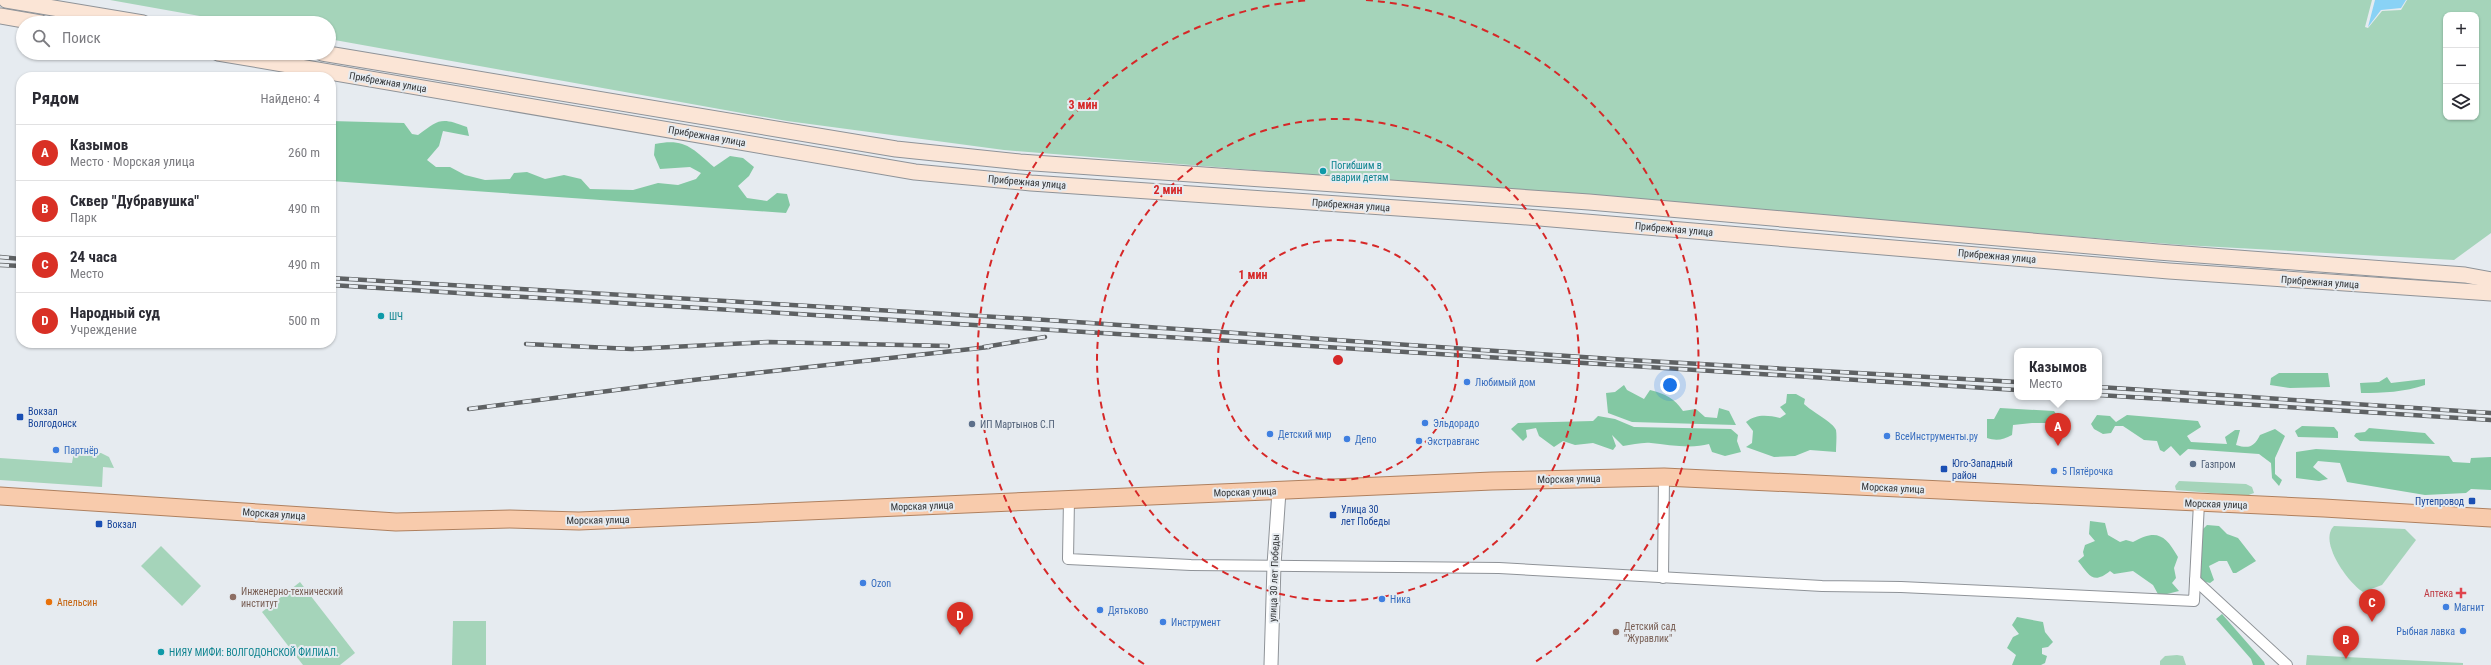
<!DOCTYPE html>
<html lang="ru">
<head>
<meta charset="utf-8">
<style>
	:root { --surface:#fff; --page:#f2f2f3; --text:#2b2b33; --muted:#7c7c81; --line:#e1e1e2; --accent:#d93025 }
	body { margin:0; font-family:"Roboto Condensed",sans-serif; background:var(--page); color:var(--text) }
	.controls { position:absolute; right:12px; top:12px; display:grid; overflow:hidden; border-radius:8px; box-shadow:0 1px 3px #0004 }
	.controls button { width:36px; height:36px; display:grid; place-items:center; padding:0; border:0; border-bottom:1px solid var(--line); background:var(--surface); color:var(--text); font:20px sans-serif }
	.you { position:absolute; left:1670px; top:385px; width:14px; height:14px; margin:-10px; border:3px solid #fff; border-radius:50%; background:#1a73e8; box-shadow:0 0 0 6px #1a73e833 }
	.badge { display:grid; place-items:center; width:26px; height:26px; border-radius:50%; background:var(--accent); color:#fff; font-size:13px; font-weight:700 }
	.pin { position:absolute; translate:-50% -33px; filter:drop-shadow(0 1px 2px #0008) }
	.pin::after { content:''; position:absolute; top:21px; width:14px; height:12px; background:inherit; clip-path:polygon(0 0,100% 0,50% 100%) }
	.popup { position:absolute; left:2014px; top:348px; width:88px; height:52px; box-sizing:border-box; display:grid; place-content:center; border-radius:8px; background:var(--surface); filter:drop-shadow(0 1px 3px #0005); font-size:13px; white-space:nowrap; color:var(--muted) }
	.popup b { font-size:15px; color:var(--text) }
	.popup::after { content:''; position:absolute; left:50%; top:100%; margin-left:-8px; border:8px solid transparent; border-top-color:var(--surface) }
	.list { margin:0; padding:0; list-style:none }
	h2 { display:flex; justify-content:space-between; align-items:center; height:52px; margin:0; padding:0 16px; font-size:17px }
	h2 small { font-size:13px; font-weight:400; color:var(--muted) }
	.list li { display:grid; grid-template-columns:26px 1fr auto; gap:12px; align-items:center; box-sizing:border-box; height:56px; padding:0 16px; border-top:1px solid var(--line) }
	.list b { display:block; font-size:15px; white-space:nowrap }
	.list p { margin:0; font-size:13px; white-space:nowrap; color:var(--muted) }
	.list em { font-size:13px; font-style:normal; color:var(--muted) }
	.icon { flex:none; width:22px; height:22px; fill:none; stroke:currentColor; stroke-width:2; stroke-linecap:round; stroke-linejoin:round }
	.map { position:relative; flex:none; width:2491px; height:665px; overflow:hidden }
	.search { position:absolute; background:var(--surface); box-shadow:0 1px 3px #0004; left:16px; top:16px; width:320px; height:44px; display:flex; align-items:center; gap:10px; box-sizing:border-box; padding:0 14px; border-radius:22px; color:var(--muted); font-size:15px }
	.panel { position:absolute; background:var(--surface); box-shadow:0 1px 3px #0004; left:16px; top:72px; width:320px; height:276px; border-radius:16px }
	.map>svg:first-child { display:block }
</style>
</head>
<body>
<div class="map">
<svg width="2491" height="665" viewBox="0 0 2491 665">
	<rect width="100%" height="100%" fill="#e6ebf0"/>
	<g fill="#a5d4ba" fill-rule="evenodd">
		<path d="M110,0H2372L2365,27L2368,28L2382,11L2401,10L2407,0H2491V233L2454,260L2182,245L1004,150L787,121L329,39V23H239ZM2446,15H2476V117H2446Z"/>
		<polygon points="74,452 101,453 109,457 114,468 103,467 102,487 0,480 0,458 72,463"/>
		<polygon points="2179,481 2246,484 2252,487 2254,493 2246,496 2176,490 2175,486"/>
		<path d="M2334,526L2405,529L2416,540L2382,585L2363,592C2348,583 2318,541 2334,526Z"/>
		<polygon points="161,546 201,586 182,606 141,566"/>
		<polygon points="300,582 355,653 340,665 303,665 262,612"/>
		<polygon points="453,621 486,621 486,665 452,665"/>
		<polygon points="2177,655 2183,656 2186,665 2160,665 2160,661 2165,656"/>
		<polygon points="2307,655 2463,663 2463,665 2306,665"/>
	</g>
	<g fill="#83c8a3">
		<path d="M331,121L404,123L412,134L418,135C439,119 441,117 467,127L469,136L443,131L439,146L427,160L436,167H450L465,175L485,180L510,179L514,173L527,172L545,179L564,175L581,179L590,189L633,190L658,183L678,185L696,179L701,173L690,167L660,169L654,155L655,144C685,138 692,148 714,167L730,156L743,158L754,167L749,176L738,186L747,198L767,201L777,193L787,194L790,205L786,213L331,181Z"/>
		<polygon points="2279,373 2328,373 2330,387 2290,388 2270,385 2271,378"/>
		<path d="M2387,377L2391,383L2425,379V385C2405,392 2383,393 2361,393L2360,383L2379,382Z"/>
		<path d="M1624,385L1627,390L1644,399L1650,390C1666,394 1674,398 1683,411L1696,409L1705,417L1717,418L1719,408L1729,411L1736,425L1632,422L1608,413L1606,393L1615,392Z"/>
		<path d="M1787,394H1796L1805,399L1804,404C1811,411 1834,423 1836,430C1837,436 1836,446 1836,452L1810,450L1795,456L1774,457L1746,447L1752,443L1753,431L1746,422C1756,414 1767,415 1780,418L1786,414L1780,407L1786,403Z"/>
		<path d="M2000,408L2054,411L2059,418L2056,423H2032L2013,425L2012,435C2003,440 1996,441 1987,438V419H1994Z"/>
		<path d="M2097,415L2110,416L2116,422L2127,415L2198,421L2201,427L2187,436L2191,442L2227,444L2225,437L2235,430H2240L2236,445C2249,449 2254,447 2260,435L2275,429L2285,436L2275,458V474L2282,480L2279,486L2272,478L2271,463L2259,454L2188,449L2180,456L2171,446L2164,452L2160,450L2157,441L2144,440L2123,426H2115L2111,433L2103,434L2094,429L2091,424Z"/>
		<path d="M1598,416L1615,419L1634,427L1731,429L1738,435L1737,441L1741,452L1725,456L1712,452L1709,444C1692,449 1669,445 1651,443C1642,442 1632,445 1623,446L1612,435L1616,446L1613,450L1593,443L1575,445L1563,441L1554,447L1539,436L1536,428L1526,430L1527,437L1523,441L1511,429L1518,423L1593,421Z"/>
		<polygon points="2302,426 2334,427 2338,432 2338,438 2298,437 2295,431"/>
		<polygon points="2369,428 2425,433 2435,444 2360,441 2354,436 2356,433 2365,432"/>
		<polygon points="2316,449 2449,456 2453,462 2470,463 2471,458 2491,457 2491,490 2471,489 2466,493 2425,495 2347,482 2340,463 2318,461 2313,467 2328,479 2319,481 2296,478 2296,452"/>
		<path d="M2090,521L2105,523L2108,535L2120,542L2126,540L2133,542C2156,529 2165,534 2178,557L2174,568L2176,578L2172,583L2179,591L2159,596L2153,585L2133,571L2114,574L2110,571C2093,585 2089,575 2078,561L2084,556L2083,552L2085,545L2095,541L2089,534Z"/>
		<polygon points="2207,525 2219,526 2227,534 2238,538 2256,561 2236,573 2233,573 2227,561 2219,561 2209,566 2214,580 2210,583 2198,580 2202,530"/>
		<polygon points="2222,614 2264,662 2265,665 2253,665 2251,659 2216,619"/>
		<polygon points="2017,617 2043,622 2045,632 2053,642 2048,647 2042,648 2042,654 2047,656 2045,663 2041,665 2012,665 2016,655 2007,648 2013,637 2019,634 2012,625"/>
	</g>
	<polygon fill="#89d2f6" points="2375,0 2406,0 2401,8 2381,10 2368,27"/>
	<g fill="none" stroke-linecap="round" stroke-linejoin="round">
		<defs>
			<g id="minor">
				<polyline points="1069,499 1068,559 1191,565 1499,568 1822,586 1901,587 2194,601 2199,503"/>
				<polyline points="1663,578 1664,477"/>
				<polyline points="2195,580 2287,665"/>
			</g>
			<polyline id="tertiary" points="1271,665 1274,565 1279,491"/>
			<g id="secondary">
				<polyline points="6,0 143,23"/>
				<polyline points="0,16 41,23"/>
				<polyline points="218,53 915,172 1031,183 1514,216 2169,271 2491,293"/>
				<polyline points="322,53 896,149 1020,162 1589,202 2158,252 2465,275 2491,280"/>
			</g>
			<polyline id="primary" points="0,496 396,522 510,519 579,521 1492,481 1664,477 2324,508 2491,518"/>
		</defs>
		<use href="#minor" stroke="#8f9398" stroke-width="12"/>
		<use href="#tertiary" stroke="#8f9398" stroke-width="15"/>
		<use href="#secondary" stroke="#8f9398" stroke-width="17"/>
		<use href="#primary" stroke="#af805f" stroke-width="19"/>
		<use href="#minor" stroke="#fff" stroke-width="10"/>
		<use href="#tertiary" stroke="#fff" stroke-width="13"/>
		<use href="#secondary" stroke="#fbe5d6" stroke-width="15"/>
		<use href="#primary" stroke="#f8cbac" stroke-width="17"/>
		<defs>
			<g id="rail">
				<polyline points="0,257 21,259"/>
				<polyline points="0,265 21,266"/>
				<polyline points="331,278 1032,319 1612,359 2017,382"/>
				<polyline points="331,285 2017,390"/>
				<polyline points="526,344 632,349 768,342 948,346"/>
				<polyline points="984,347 1045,337"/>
				<polyline points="2099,387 2491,413"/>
				<polyline points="2099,395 2491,420"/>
				<polyline points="469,409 693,380 989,347"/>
			</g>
		</defs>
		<use href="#rail" stroke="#5e6163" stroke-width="4.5"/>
		<use href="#rail" stroke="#e6ebf0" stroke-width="3" stroke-dasharray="9" stroke-linecap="butt"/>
	</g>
	<g fill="none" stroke="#d62828" stroke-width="2" stroke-dasharray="7 5">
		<circle cx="1338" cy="360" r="120"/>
		<circle cx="1338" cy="360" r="241"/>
		<path d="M1144 664A361 361 0 0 1 1310 0M1366 0A361 361 0 0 1 1532 664"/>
	</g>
	<g fill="#0f9aa8" stroke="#e6ebf0" stroke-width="1.5">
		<circle cx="1323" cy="171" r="4"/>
		<circle cx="381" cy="316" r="4"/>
		<circle cx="161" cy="652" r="4"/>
	</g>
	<g fill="#3f7fe0" stroke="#e6ebf0" stroke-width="1.5">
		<circle cx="1467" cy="382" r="4"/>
		<circle cx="1425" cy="423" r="4"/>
		<circle cx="1270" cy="434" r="4"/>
		<circle cx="1887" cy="436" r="4"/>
		<circle cx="1347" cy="439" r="4"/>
		<circle cx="1419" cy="441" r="4"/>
		<circle cx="56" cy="450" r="4"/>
		<circle cx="2054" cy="471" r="4"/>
		<circle cx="863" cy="583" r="4"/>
		<circle cx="1382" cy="599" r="4"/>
		<circle cx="2446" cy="607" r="4"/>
		<circle cx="1100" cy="610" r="4"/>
		<circle cx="1163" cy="622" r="4"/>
		<circle cx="2463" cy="631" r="4"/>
	</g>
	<g fill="#1a4fb4" stroke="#e6ebf0" stroke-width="1.5">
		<rect x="16" y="413" width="8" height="8" rx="2"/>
		<rect x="1940" y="465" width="8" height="8" rx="2"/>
		<rect x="2468" y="497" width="8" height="8" rx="2"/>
		<rect x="1329" y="511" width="8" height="8" rx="2"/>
		<rect x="95" y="520" width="8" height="8" rx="2"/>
	</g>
	<g fill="#5c6f8a" stroke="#e6ebf0" stroke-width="1.5">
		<circle cx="972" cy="424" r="4"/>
		<circle cx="2193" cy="464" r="4"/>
	</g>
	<path fill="#e0444e" stroke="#e6ebf0" stroke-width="1.5" d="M2459 587h4v4h4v4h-4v4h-4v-4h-4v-4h4z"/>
	<g fill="#8d6e63" stroke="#e6ebf0" stroke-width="1.5">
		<circle cx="233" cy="597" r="4"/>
		<circle cx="1616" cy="632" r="4"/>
	</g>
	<circle fill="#e8710a" stroke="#e6ebf0" stroke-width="1.5" cx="49" cy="602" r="4"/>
	<g text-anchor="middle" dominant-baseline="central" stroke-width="4" stroke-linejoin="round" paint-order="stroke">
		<g font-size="10" fill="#313335" stroke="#e6ebf0">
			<text transform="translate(388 82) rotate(10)">Прибрежная улица</text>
			<text transform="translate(707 136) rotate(10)">Прибрежная улица</text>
			<text transform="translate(1027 182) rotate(5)">Прибрежная улица</text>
			<text transform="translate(1351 205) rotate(4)">Прибрежная улица</text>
			<text transform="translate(1674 229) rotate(5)">Прибрежная улица</text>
			<text transform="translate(1997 256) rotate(5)">Прибрежная улица</text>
			<text transform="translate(2320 282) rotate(4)">Прибрежная улица</text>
			<text transform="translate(1569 479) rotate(-1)">Морская улица</text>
			<text transform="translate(1893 488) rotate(3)">Морская улица</text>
			<text transform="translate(1245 492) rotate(-2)">Морская улица</text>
			<text transform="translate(2216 504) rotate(2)">Морская улица</text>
			<text transform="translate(922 506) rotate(-2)">Морская улица</text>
			<text transform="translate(274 514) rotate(4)">Морская улица</text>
			<text transform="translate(598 520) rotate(-1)">Морская улица</text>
			<text transform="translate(1274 578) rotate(-88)">улица 30 лет Победы</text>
		</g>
		<g font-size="10" fill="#0d838f" stroke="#e6ebf0" text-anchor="start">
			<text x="1331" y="165">Погибшим в<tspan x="1331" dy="12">аварии детям</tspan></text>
			<text x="389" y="316">ШЧ</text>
			<text x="169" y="652">НИЯУ МИФИ: ВОЛГОДОНСКОЙ ФИЛИАЛ.</text>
		</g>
		<g font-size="10" fill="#366cbe" stroke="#e6ebf0" text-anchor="start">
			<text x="1475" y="382">Любимый дом</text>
			<text x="1433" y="423">Эльдорадо</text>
			<text x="1278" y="434">Детский мир</text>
			<text x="1895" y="436">ВсеИнструменты.ру</text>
			<text x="1355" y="439">Депо</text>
			<text x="1427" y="441">Экстравганс</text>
			<text x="64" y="450">Партнёр</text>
			<text x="2062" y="471">5 Пятёрочка</text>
			<text x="871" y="583">Ozon</text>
			<text x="1390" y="599">Ника</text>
			<text x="2454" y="607">Магнит</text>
			<text x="1108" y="610">Дятьково</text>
			<text x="1171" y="622">Инструмент</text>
			<text x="2455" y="631" text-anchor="end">Рыбная лавка</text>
		</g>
		<g font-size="10" fill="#164399" stroke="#e6ebf0" text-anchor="start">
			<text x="28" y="411">Вокзал<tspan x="28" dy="12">Волгодонск</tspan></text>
			<text x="1952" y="463">Юго-Западный<tspan x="1952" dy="12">район</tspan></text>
			<text x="2464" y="501" text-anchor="end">Путепровод</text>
			<text x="1341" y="509">Улица 30<tspan x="1341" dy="12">лет Победы</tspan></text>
			<text x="107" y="524">Вокзал</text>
		</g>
		<g font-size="10" fill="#4e5e75" stroke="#e6ebf0" text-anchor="start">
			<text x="980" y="424">ИП Мартынов С.П</text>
			<text x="2201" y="464">Газпром</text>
		</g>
		<g font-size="10" fill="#785e54" stroke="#e6ebf0" text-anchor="start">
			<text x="241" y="591">Инженерно-технический<tspan x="241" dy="12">институт</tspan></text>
			<text x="1624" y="626">Детский сад<tspan x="1624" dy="12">"Журавлик"</tspan></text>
		</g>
		<g font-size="10" fill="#be3a42" stroke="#e6ebf0" text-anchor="end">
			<text x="2453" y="593">Аптека</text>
		</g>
		<g font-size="10" fill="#c56008" stroke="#e6ebf0" text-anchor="start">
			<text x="57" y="602">Апельсин</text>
		</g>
	</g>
	<circle cx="1338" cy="360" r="6" fill="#d62828" stroke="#e6ebf0" stroke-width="2"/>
	<g font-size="12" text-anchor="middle" font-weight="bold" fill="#d62828" stroke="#e6ebf0" stroke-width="4" stroke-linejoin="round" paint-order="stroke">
		<text x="1083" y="109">3 мин</text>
		<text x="1168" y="194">2 мин</text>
		<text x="1253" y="279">1 мин</text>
	</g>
</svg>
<div class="controls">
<button>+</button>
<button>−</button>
<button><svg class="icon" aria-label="layers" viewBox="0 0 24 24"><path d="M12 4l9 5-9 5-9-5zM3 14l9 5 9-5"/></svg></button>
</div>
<div class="you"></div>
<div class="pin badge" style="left:2058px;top:446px">A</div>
<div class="popup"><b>Казымов</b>Место</div>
<div class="pin badge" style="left:2346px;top:659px">B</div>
<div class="pin badge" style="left:2372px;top:622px">C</div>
<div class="pin badge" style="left:960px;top:635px">D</div>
<div class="search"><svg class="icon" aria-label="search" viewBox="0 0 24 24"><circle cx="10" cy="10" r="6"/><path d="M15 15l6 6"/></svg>Поиск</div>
<section class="panel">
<h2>Рядом<small>Найдено: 4</small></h2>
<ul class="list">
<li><span class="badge">A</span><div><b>Казымов</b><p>Место · Морская улица</p></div><em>260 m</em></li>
<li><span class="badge">B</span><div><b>Сквер &quot;Дубравушка&quot;</b><p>Парк</p></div><em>490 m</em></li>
<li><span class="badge">C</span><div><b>24 часа</b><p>Место</p></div><em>490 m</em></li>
<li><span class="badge">D</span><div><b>Народный суд</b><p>Учреждение</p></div><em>500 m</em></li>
</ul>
</section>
</div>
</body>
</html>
